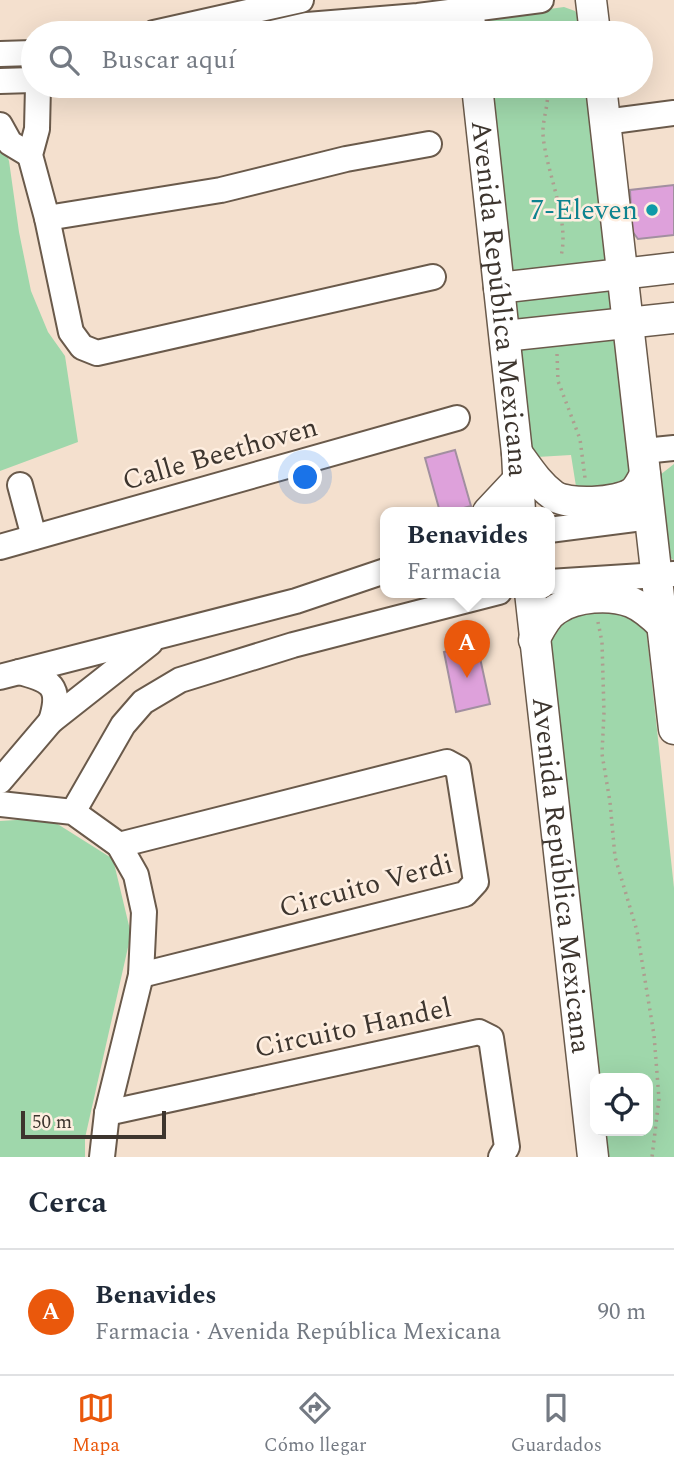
<!DOCTYPE html>
<html lang="es">
<head>
<meta charset="utf-8">
<style>
	:root { --surface:#fff; --page:#f2f2f3; --text:#1f2937; --muted:#747a83; --line:#e0e1e3; --accent:#ea580c }
	body { margin:0; font-family:Spectral,serif; background:var(--page); color:var(--text) }
	.controls { position:absolute; right:21px; bottom:21px; display:grid; overflow:hidden; border-radius:14px; box-shadow:0 7px 28px #0002 }
	.controls button { width:63px; height:63px; display:grid; place-items:center; padding:0; border:0; border-bottom:2px solid var(--line); background:var(--surface); color:var(--text); font:35px sans-serif }
	.scale { position:absolute; left:21px; bottom:18px; width:145px; box-sizing:border-box; padding-left:7px; border:4px solid #3d352e; border-top:0; font-size:19px; line-height:24px; white-space:nowrap; color:#3d352e; -webkit-text-stroke:5px #feeee0; paint-order:stroke }
	.you { position:absolute; left:306px; top:478px; width:24px; height:24px; margin:-18px; border:5px solid #fff; border-radius:50%; background:#1a73e8; box-shadow:0 0 0 10px #1a73e833 }
	.badge { display:grid; place-items:center; width:46px; height:46px; border-radius:50%; background:var(--accent); color:#fff; font-size:23px; font-weight:700 }
	.pin { position:absolute; translate:-50% -58px; filter:drop-shadow(0 2px 4px #0008) }
	.pin::after { content:''; position:absolute; top:37px; width:24px; height:21px; background:inherit; clip-path:polygon(0 0,100% 0,50% 100%) }
	.popup { position:absolute; left:380px; top:507px; width:175px; height:91px; box-sizing:border-box; display:grid; place-content:center; border-radius:14px; background:var(--surface); filter:drop-shadow(0 2px 5px #0005); font-size:23px; white-space:nowrap; color:var(--muted) }
	.popup b { font-size:26px; color:var(--text) }
	.popup::after { content:''; position:absolute; left:50%; top:100%; margin-left:-14px; border:14px solid transparent; border-top-color:var(--surface) }
	.list { margin:0; padding:0; list-style:none }
	h2 { display:flex; justify-content:space-between; align-items:center; height:91px; margin:0; padding:0 28px; font-size:30px }
	h2 small { font-size:23px; font-weight:400; color:var(--muted) }
	.list li { display:grid; grid-template-columns:46px 1fr auto; gap:21px; align-items:center; box-sizing:border-box; height:126px; padding:0 28px; border-top:2px solid var(--line) }
	.list b { display:block; font-size:26px; white-space:nowrap }
	.list p { margin:0; font-size:23px; white-space:nowrap; color:var(--muted) }
	.list em { font-size:23px; font-style:normal; color:var(--muted) }
	.icon { flex:none; width:38px; height:38px; fill:none; stroke:currentColor; stroke-width:2; stroke-linecap:round; stroke-linejoin:round }
	.map { position:relative; flex:none; width:674px; height:1157px; overflow:hidden }
	.search { position:absolute; background:var(--surface); box-shadow:0 7px 28px #0002; left:21px; right:21px; top:21px; height:77px; display:flex; align-items:center; gap:18px; box-sizing:border-box; padding:0 24px; border-radius:38px; color:var(--muted); font-size:26px }
	.sheet { height:217px; background:var(--surface) }
	nav { display:flex; justify-content:space-around; align-items:center; box-sizing:border-box; height:98px; border-top:2px solid var(--line); background:var(--surface); font-size:19px; color:var(--muted) }
	nav a { display:grid; justify-items:center; gap:4px }
	nav .on { color:var(--accent) }
	.map>svg:first-child { display:block }
</style>
</head>
<body>
<div class="map">
<svg width="674" height="1157" viewBox="0 0 674 1157">
	<rect width="100%" height="100%" fill="#f4e0ce"/>
	<g fill="#9fd7ab">
		<polygon points="564,7 575,11 580,20 581,33 479,33 481,24 491,17"/>
		<polygon points="483,86 586,86 630,483 578,499 571,455 537,457 522,439"/>
		<polygon points="0,137 9,161 19,232 31,291 48,332 65,356 78,442 0,471"/>
		<polygon points="674,464 674,561 660,547 654,489 660,475"/>
		<polygon points="610,607 646,627 674,888 674,1157 605,1157 602,1131 648,1131 648,1078 596,1078 546,627 557,616"/>
		<polygon points="48,818 113,859 131,934 85,1138 85,1157 0,1157 0,821"/>
	</g>
	<g fill="#dea1db" stroke="#a28fa0" stroke-width="2">
		<polygon points="674,185 674,235 638,239 632,231 630,190"/>
		<polygon points="455,450 471,506 449,512 440,512 425,458"/>
		<polygon points="477,644 490,704 456,712 444,652"/>
	</g>
	<g fill="none" stroke-linecap="round" stroke-linejoin="round">
		<defs>
			<g id="minor">
				<polyline points="154,33 301,0"/>
				<polyline points="272,33 307,25 418,16 541,0"/>
				<polyline points="0,54 33,53"/>
				<polyline points="0,81 33,80"/>
				<polyline points="38,86 37,129 30,155 47,218 71,332 82,347 97,353 433,277"/>
				<polyline points="605,122 674,113"/>
				<polyline points="0,125 10,143 30,155"/>
				<polyline points="47,218 221,190 346,159 429,144"/>
				<polyline points="644,451 674,448"/>
				<polyline points="20,485 34,537"/>
				<polyline points="549,530 650,517"/>
				<polyline points="0,547 457,418"/>
				<polyline points="549,582 674,574"/>
				<path d="M19,672C51,680 62,686 51,721"/>
				<polyline points="0,677 296,601 385,571"/>
				<polyline points="0,781 51,721 150,643"/>
				<polyline points="0,804 73,812 119,845 136,875 144,912 141,975 107,1113 102,1157"/>
				<polyline points="73,812 123,725 143,702 180,680 293,645 499,592"/>
				<polyline points="119,845 447,762 458,768 476,882 465,894 141,975"/>
				<polyline points="107,1113 479,1032 491,1038 507,1147 501,1157"/>
			</g>
			<g id="major">
				<polyline points="467,0 471,33"/>
				<polyline points="591,0 595,33"/>
				<path id="s1" d="M477,86L517,453L520,512"/>
				<polyline points="601,86 674,729"/>
				<polyline points="499,288 674,268"/>
				<polyline points="505,336 674,318"/>
				<path d="M517,453C528,468 538,484 553,495C567,506 618,503 632,493C638,489 641,481 645,475"/>
				<polyline points="488,512 518,480"/>
				<path id="s2" d="M530,592L593,1157"/>
				<path d="M534,640C540,629 546,615 557,609C576,596 610,594 631,602C643,607 653,616 662,625"/>
			</g>
		</defs>
		<use href="#minor" stroke="#6a5a4b" stroke-width="28"/>
		<use href="#major" stroke="#6a5a4b" stroke-width="33"/>
		<g stroke="#ad9d8f" stroke-width="3.5" stroke-dasharray="2 5" stroke-linecap="butt">
			<polyline points="541,33 542,21"/>
			<path d="M547,86C550,103 542,119 543,135C546,172 570,220 561,256"/>
			<polyline points="557,354 558,381 580,439 585,478"/>
			<polyline points="598,622 602,642 604,712 602,754 610,802 615,857 637,931 654,1035 659,1099 652,1157"/>
		</g>
		<use href="#minor" stroke="#fff" stroke-width="24"/>
		<use href="#major" stroke="#fff" stroke-width="30"/>
	</g>
	<circle fill="#0f9aa8" stroke="#feeee0" stroke-width="2.5" cx="652" cy="210" r="7"/>
	<g text-anchor="middle" dominant-baseline="central" stroke-width="5" stroke-linejoin="round" paint-order="stroke">
		<g font-size="28" fill="#0d838f" stroke="#feeee0" text-anchor="end">
			<text x="638" y="210">7-Eleven</text>
		</g>
		<g font-size="28" fill="#3d352e" stroke="#feeee0">
			<text stroke="none"><textPath href="#s1" startOffset="214">Avenida República Mexicana</textPath></text>
			<text transform="translate(220 454) rotate(-16)">Calle Beethoven</text>
			<text stroke="none"><textPath href="#s2" startOffset="285">Avenida República Mexicana</textPath></text>
			<text transform="translate(366 886) rotate(-15)">Circuito Verdi</text>
			<text transform="translate(353 1028) rotate(-12)">Circuito Handel</text>
		</g>
	</g>
</svg>
<div class="controls">
<button><svg class="icon" aria-label="locate" viewBox="0 0 24 24"><circle cx="12" cy="12" r="6"/><path d="M12 2v4M12 18v4M2 12h4M18 12h4"/></svg></button>
</div>
<div class="scale">50 m</div>
<div class="you"></div>
<div class="pin badge" style="left:467px;top:678px">A</div>
<div class="popup"><b>Benavides</b>Farmacia</div>
<div class="search"><svg class="icon" aria-label="search" viewBox="0 0 24 24"><circle cx="10" cy="10" r="6"/><path d="M15 15l6 6"/></svg>Buscar aquí</div>
</div>
<section class="sheet">
<h2>Cerca<small></small></h2>
<ul class="list">
<li><span class="badge">A</span><div><b>Benavides</b><p>Farmacia · Avenida República Mexicana</p></div><em>90 m</em></li>
</ul>
</section>
<nav>
<a class="on"><svg class="icon" aria-label="map" viewBox="0 0 24 24"><path d="M3 6l6-2 6 2 6-2v14l-6 2-6-2-6 2zM9 4v14M15 6v14"/></svg>Mapa</a>
<a><svg class="icon" aria-label="directions" viewBox="0 0 24 24"><path d="M12 3l9 9-9 9-9-9zM9 14v-3h6M13 9l2 2-2 2"/></svg>Cómo llegar</a>
<a><svg class="icon" aria-label="saved" viewBox="0 0 24 24"><path d="M7 4h10v16l-5-4-5 4z"/></svg>Guardados</a>
</nav>
</body>
</html>
